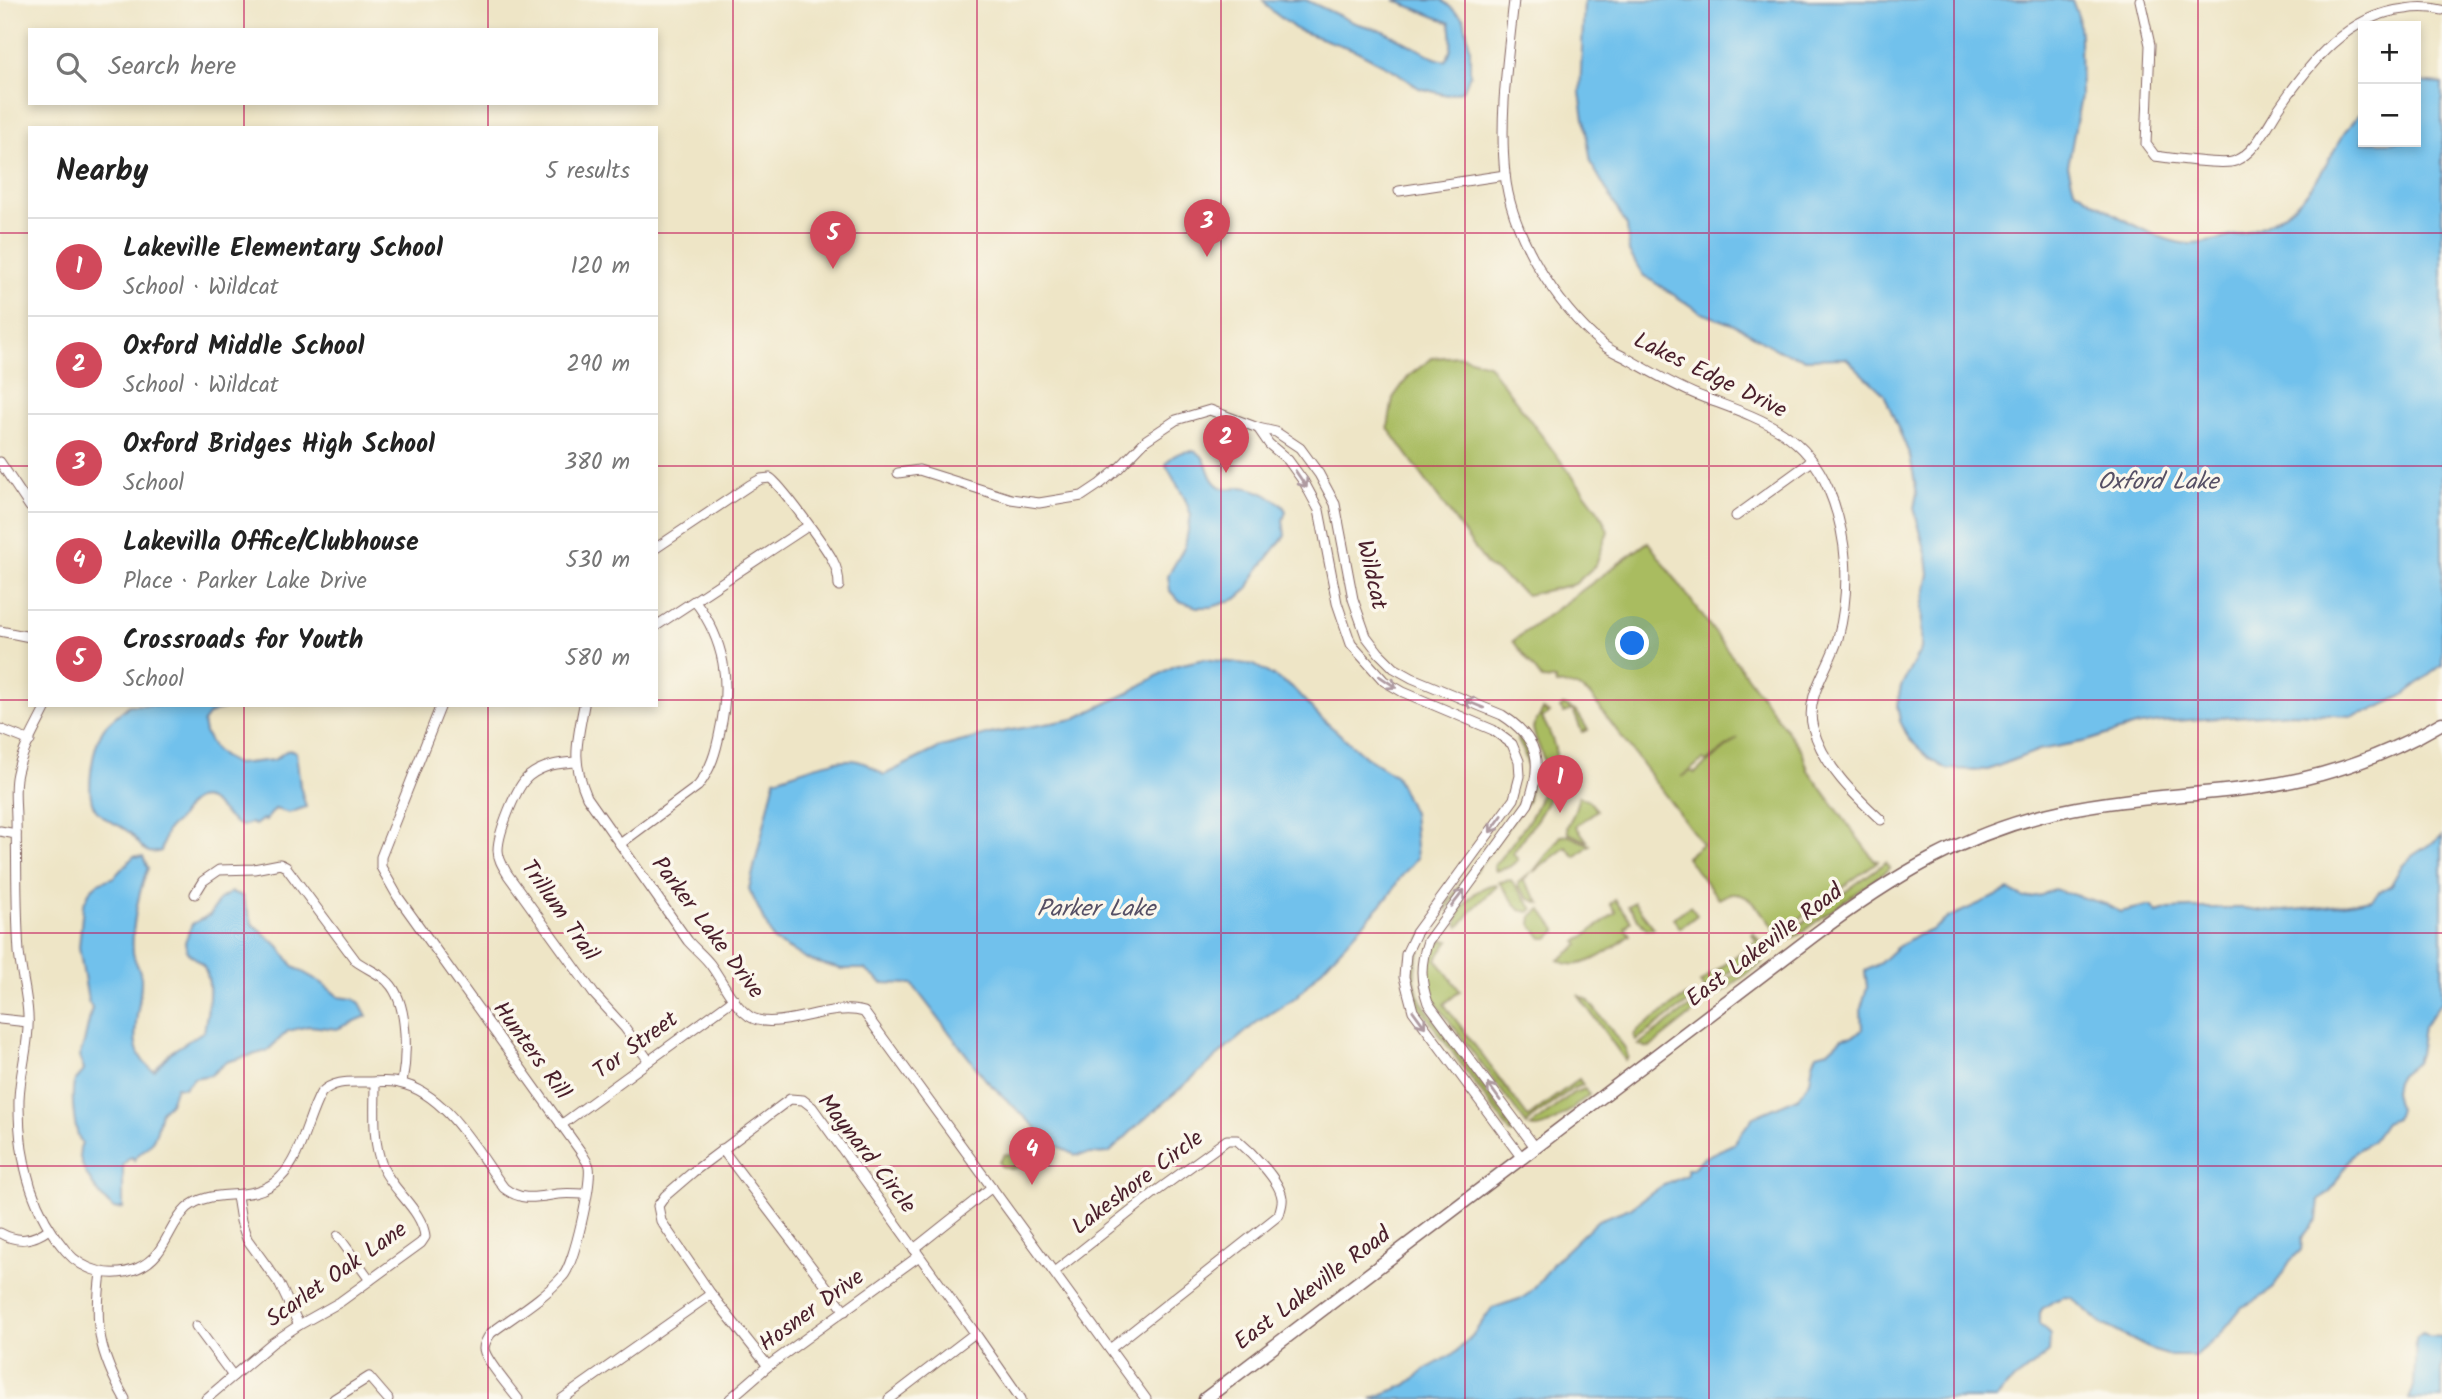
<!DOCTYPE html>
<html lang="en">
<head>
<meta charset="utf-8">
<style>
	:root { --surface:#fff; --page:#f2f2f2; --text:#222; --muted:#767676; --line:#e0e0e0; --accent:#d1495b }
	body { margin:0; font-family:Kalam,sans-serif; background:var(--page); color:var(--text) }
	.controls { position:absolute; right:21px; top:21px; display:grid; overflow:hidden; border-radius:0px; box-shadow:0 4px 10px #0003 }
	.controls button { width:63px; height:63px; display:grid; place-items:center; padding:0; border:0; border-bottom:2px solid var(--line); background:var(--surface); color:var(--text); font:35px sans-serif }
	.you { position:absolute; left:1633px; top:644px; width:24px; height:24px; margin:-18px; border:5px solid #fff; border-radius:50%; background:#1a73e8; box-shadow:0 0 0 10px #1a73e833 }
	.badge { display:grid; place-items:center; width:46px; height:46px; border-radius:50%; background:var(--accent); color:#fff; font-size:23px; font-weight:700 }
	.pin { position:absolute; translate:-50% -58px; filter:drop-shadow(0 2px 4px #0008) }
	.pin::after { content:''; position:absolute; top:37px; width:24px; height:21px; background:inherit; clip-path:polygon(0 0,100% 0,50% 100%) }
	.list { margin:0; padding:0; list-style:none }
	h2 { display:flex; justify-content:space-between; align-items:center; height:91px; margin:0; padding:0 28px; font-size:30px }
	h2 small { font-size:23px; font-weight:400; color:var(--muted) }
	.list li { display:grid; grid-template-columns:46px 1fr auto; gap:21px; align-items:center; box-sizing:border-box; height:98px; padding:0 28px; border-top:2px solid var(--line) }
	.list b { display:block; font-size:26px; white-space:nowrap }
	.list p { margin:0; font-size:23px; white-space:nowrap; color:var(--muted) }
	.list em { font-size:23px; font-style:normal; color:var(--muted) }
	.icon { flex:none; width:38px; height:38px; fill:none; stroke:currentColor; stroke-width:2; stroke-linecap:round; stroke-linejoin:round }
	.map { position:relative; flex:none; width:2442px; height:1399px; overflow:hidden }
	.search { position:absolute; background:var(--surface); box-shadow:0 4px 10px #0003; left:28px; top:28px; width:630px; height:77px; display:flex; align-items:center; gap:18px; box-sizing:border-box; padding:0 24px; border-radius:0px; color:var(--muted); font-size:26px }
	.panel { position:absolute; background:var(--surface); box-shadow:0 4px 10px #0003; left:28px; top:126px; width:630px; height:581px; border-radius:0px }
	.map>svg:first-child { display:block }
</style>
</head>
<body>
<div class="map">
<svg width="2442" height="1399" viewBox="0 0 2442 1399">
	<rect width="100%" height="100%" fill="#fbf7ec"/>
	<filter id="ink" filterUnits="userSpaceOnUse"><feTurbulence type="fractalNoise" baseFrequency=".0143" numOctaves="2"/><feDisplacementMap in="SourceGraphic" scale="14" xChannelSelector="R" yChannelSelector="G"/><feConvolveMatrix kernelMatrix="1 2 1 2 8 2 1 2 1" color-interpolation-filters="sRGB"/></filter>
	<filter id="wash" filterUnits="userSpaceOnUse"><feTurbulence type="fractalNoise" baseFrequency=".00686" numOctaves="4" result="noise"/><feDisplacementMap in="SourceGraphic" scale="28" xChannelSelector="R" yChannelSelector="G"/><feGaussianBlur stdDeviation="1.57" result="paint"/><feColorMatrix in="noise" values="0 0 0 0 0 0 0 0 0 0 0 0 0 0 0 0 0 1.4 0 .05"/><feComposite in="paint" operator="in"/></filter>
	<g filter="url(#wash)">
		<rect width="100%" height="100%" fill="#eee5c6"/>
		<g fill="#a9bc60" stroke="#7a6e46" stroke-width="2" fill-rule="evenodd">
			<polygon points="1460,356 1488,364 1600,513 1608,531 1596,565 1575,584 1527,595 1487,565 1388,428 1393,398 1409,376 1432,358"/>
			<path d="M1648,542L1802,751L1808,770L1874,860L1878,861L1778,935C1764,916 1747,881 1719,899L1686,857L1702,844L1590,695C1580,687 1568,683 1556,685L1555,680L1542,679L1513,641ZM1738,738L1695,773L1690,771L1681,777L1703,760L1706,762Z"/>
			<polygon points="1563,705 1577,712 1588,730 1582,732 1573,710 1564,713 1560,708"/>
			<path d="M1543,710L1549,713L1542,718C1576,775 1546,806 1513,853L1518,860L1509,867L1496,871L1494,866C1517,836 1549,805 1544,764C1543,751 1534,740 1533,727Z"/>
			<polygon points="1518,736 1526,744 1533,763 1528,800 1446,910 1445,906 1523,798 1527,786 1528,765 1523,750 1517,739"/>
			<polygon points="1579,796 1589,801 1597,810 1576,826 1588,842 1568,833 1567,827 1574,813"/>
			<polygon points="1567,835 1590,845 1575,857 1566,847 1533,872 1561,836"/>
			<polygon points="1886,862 1890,868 1798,935 1786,941 1779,940"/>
			<polygon points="1531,872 1523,880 1540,903 1529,899 1518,886 1518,883"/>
			<polygon points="1511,880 1533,909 1529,912 1520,910 1499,882"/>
			<path d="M1496,884L1497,886L1473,909L1459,927L1457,924C1458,906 1478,886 1496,884Z"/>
			<path d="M1615,900L1631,921L1625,928L1630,935C1613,948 1581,975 1559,960L1579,945L1577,942L1616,912L1610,904Z"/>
			<polygon points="1634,902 1654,928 1646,929 1628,906"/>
			<polygon points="1690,906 1697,915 1680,928 1673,918"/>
			<polygon points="1541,909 1557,931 1548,938 1542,938 1531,924 1532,916"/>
			<polygon points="1753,932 1764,946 1705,990 1700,983 1756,941 1752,934"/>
			<path d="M1425,933H1428L1429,936C1414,957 1410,977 1421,1001L1515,1130L1514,1133H1511L1416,1002C1407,975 1409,956 1425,933Z"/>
			<path d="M1445,940L1449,941L1436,959L1460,991L1444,1004L1528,1117L1579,1079L1583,1085L1572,1089L1531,1119L1527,1125L1436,1003C1423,983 1424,962 1438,942Z"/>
			<polygon points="1766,950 1763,962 1725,990 1715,997 1705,996"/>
			<polygon points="1578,995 1588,1000 1625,1048 1628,1057 1625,1060"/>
			<polygon points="1686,996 1692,1000 1635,1041 1634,1035 1638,1030"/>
			<polygon points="1694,1004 1692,1014 1652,1046 1647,1048 1638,1045"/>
			<path d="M1585,1089L1589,1095C1576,1105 1546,1134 1530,1127L1573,1093Z"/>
			<polygon points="1005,1154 1017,1155 1021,1164 1020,1167 1010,1169 1001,1166 999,1162"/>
		</g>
		<g fill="#71c1ec" stroke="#5e708c" stroke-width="2">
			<path d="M1263,0H1306L1355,23L1384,31L1435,58L1445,61C1453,52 1452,35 1450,23L1394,0H1442L1464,19L1470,47V74L1466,85L1462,91L1447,95L1419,88L1395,71L1355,50L1297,30L1272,11Z"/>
			<path d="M1584,0H2072L2078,16L2080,35L2081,96L2068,166L2074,189C2102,207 2157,243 2190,244C2205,244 2222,238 2237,235C2268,227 2293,212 2312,186C2331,162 2340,131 2363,111V142H2416V82L2442,84V665L2402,696L2371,711L2352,716L2291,713L2161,722L2135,726L2087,741L2039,750L1988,770L1947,769L1930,759L1909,739L1900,721L1897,705L1901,686L1921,649L1922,607L1929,574L1927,557L1914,508L1917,493L1910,456L1884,394L1846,358L1805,359L1778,350L1737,326L1702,313L1643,275L1629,252L1627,226L1591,163L1580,93Z"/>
			<path d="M1190,451C1212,451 1203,481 1223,488C1229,490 1234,487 1240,487C1253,487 1281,499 1286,511L1283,520L1285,536L1256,573L1248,589L1236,599L1212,607H1197L1179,601L1170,591L1168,576L1185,546L1191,515L1185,499L1166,465C1170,455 1180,452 1190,451Z"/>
			<path d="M1204,659L1254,665L1292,687L1319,716L1366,757L1396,776L1413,813L1417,858L1400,878L1389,896L1296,997L1257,1022L1139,1124L1109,1153L1075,1155L1052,1143L986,1080L912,984L882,983L864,969H841L811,961L774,941L749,889L775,779C795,773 829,759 850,760C863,760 874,768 884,775L941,747L994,733L1074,719L1128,693L1174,666Z"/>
			<path d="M129,705H232L209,714L203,722L205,733L214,749L223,757L236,764L274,760L286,751L292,750L296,752L300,786L306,807L289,813L275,809L265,821L263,819L255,825L251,823L242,826C229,822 223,810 212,802C196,791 187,806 179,819C176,823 170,826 167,831C164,835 163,846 161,851C145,857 141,845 132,835C122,824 106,823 96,810C84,795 93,748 102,731C107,721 121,713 129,705Z"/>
			<polygon points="2442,836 2442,1001 2423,1027 2419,1054 2416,1062 2400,1075 2396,1082 2394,1092 2398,1108 2395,1119 2385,1123 2372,1142 2355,1151 2330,1192 2319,1199 2317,1219 2302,1238 2301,1250 2290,1261 2274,1287 2257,1300 2242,1307 2218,1337 2195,1356 2171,1356 2154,1351 2102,1324 2072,1298 2064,1297 2054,1301 2042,1309 2040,1313 2040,1324 2050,1335 2049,1352 2008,1385 1996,1399 1371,1399 1406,1385 1428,1368 1455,1353 1472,1336 1492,1308 1522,1298 1528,1294 1542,1279 1554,1262 1598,1220 1630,1208 1662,1186 1687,1175 1687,1169 1692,1169 1703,1158 1733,1144 1753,1117 1798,1098 1810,1081 1813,1062 1817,1054 1828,1051 1842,1038 1853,1036 1862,1030 1861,1008 1867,987 1865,971 1880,963 1896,948 1915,936 1932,930 1949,917 2009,890 2024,898 2042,895 2054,889 2108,905 2120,912 2147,906 2151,906 2157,913 2169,909 2191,908 2243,908 2272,912 2326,907 2372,899 2379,892 2391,885 2401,867 2412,856"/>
			<path d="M134,856L143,857L148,868C139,889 131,929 133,952C134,961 140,968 141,977C143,1010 120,1048 154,1071L171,1052L204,1031C207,1013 216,977 200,962C196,958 191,956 187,952L185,942L192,924L210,915L219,900L231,892L242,896L253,925L279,946L294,967L322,983L339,997L354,999L360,1003L367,1016L337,1029L309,1026L288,1031L267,1051L226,1062L211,1075L194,1078L184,1088L176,1087L170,1103L161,1111C158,1123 158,1134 150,1144C145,1150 138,1153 134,1160L132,1157L128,1159L123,1166V1208L114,1209C101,1198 71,1161 82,1143C74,1133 71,1097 74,1083C76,1078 82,1075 84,1070L79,1057L84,1043L92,1008L88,1001L79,947L83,905L91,889L98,883L114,877Z"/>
			<polygon points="2422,1333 2428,1336 2442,1337 2442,1399 2409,1399 2414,1387 2416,1338"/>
		</g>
	</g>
	<g filter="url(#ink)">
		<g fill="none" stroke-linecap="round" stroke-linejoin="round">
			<defs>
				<g id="minor">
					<path d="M1514,0C1508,57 1499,116 1505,174C1511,235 1556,305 1602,344C1610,351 1621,355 1630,360C1655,374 1678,388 1705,398C1758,418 1804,431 1828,488C1848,535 1851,588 1838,638C1830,667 1804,696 1813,728C1823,765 1854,795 1881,820"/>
					<path d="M2140,0L2150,45L2146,144L2155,156C2170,158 2225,166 2235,161C2256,152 2267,126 2279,108C2310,63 2347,15 2405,9C2417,7 2430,7 2442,10"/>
					<polyline points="1399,191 1505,175"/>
					<polyline points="1258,428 1269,444 1288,460 1304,482 1319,510 1337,603 1351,644 1384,681 1403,692 1493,730 1512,744 1519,761 1520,776 1514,799 1416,933 1406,954 1404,977 1413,1011 1522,1158"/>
					<polyline points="0,462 30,507"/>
					<path d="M898,473L919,470L1011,499L1039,503L1082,496L1100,484L1119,468L1146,440L1176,420L1210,410L1258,428L1276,432L1300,448L1319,474L1335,504L1353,599L1366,636L1379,653L1394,668L1412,678L1502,715C1540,739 1543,764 1528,804L1428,941C1420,964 1420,980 1428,1003L1535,1147"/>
					<polyline points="1736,516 1812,461"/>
					<path d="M656,548L750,485L761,479L770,478C780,484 825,546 832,559C837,568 839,576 839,586"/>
					<polyline points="656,626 808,526"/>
					<polyline points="0,631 30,637"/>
					<path d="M47,705C36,728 20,753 16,778C14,792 16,806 16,820C17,864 16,908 19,952C21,973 27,994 28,1015C30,1044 20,1070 19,1099C18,1154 30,1209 66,1251C84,1272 113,1279 138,1268C166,1256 167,1227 187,1208C213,1185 251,1206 280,1178C301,1158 307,1118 321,1093C333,1080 351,1082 367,1082C378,1082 389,1080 399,1083C446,1092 478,1153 504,1188C522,1202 537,1197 558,1194C567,1193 577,1194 586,1194"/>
					<path d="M441,705L381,857V867L398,897L581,1152C583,1156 588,1162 589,1167C592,1183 574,1265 563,1276C543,1299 515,1315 491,1333C488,1337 484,1343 484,1349C486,1361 510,1388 518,1399"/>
					<path d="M584,705C577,743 571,760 587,797L688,941C695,949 704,956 710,964C722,980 732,1004 749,1016C774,1034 830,1001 864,1012L1146,1399"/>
					<polyline points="0,729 30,741"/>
					<path d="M576,762C559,763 543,765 529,776C516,786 498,834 498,850C498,860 504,868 508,875L594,994L625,1028L649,1061"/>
					<polyline points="0,831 16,834"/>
					<path d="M620,844L698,786C711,769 716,752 720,731C731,682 725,641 695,601"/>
					<path d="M195,894L203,881L219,870L254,869L280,864L286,867L356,961C365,968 381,974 388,982C409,1003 407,1056 402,1083"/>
					<polyline points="0,1019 28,1022"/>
					<polyline points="561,1125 734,999"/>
					<polyline points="722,1149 845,1311"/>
					<polyline points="237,1196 241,1221 247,1239 279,1283 299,1325"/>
					<path d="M0,1233C18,1243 33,1241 49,1229"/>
					<polyline points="338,1236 370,1280"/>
					<polyline points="914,1249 992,1187"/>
					<path d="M1054,1272L1154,1193L1227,1140H1237C1250,1151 1280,1180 1282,1198C1283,1203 1280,1210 1279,1215L1110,1349"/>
					<path d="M101,1273C94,1325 99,1353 125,1399"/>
					<polyline points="196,1326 233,1376"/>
					<polyline points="768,1366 711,1294 661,1221 658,1206 665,1196 693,1172 790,1099 803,1100 812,1107 975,1333"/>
					<path d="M206,1399L272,1343L299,1325L340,1302L421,1243L425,1237C423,1211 394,1192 383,1168C372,1142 375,1110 375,1082"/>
					<polyline points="334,1399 369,1377 388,1399"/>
					<polyline points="562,1399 711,1294"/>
					<polyline points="730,1399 768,1366 919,1256"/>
					<polyline points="889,1399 975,1333 1021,1399"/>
				</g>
				<path id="secondary" d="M1205,1399L1813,936C1890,878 1966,831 2062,811C2126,797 2193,796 2258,787C2322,778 2386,756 2442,723"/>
			</defs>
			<use href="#minor" stroke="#836461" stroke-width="11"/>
			<use href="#secondary" stroke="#836461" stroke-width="15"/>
			<use href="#minor" stroke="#fff" stroke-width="9"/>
			<use href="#secondary" stroke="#fff" stroke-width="12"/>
		</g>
		<defs><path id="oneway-shaft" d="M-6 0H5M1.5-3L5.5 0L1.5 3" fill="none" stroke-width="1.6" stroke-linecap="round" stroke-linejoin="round" transform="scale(1.75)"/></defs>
		<g stroke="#ae9aa0">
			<use href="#oneway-shaft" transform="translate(1301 479) rotate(56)"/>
			<use href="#oneway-shaft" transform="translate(1388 682) rotate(34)"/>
			<use href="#oneway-shaft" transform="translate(1474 704) rotate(-158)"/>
			<use href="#oneway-shaft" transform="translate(1496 824) rotate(126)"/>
			<use href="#oneway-shaft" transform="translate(1458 898) rotate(-52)"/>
			<use href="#oneway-shaft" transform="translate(1419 1019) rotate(54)"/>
			<use href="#oneway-shaft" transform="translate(1494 1092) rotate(-126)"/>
		</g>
	</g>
	<path fill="none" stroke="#c2185b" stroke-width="2" stroke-opacity="0.55" d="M244,0V30M488,0V30M733,0V1399M977,0V1399M1221,0V1399M1465,0V1399M1709,0V1399M1954,0V1399M2198,0V1399M244,103V128M488,103V128M0,233H30M656,233H2442M0,466H30M656,466H2442M0,700H30M656,700H2442M244,705V1399M488,705V1399M0,933H2442M0,1166H2442"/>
	<g text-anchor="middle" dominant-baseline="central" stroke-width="7" stroke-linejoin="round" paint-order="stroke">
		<g font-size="23" fill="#4a1f2b" stroke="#fbf7ec">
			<text transform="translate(1710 376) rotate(26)">Lakes Edge Drive</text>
			<text transform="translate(1371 575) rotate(77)">Wildcat</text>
			<text transform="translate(559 911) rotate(55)">Trillum Trail</text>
			<text transform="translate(707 928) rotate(53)">Parker Lake Drive</text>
			<text transform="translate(1765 946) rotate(-37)">East Lakeville Road</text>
			<text transform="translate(636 1046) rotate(-36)">Tor Street</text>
			<text transform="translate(531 1051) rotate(54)">Hunters Rill</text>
			<text transform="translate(866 1154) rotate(52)">Maynard Circle</text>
			<text transform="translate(1138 1183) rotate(-37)">Lakeshore Circle</text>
			<text transform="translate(337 1275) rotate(-35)">Scarlet Oak Lane</text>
			<text transform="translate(1313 1289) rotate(-37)">East Lakeville Road</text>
			<text transform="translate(812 1311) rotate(-36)">Hosner Drive</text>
		</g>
		<g font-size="24" font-style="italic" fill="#565065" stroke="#fbf7ec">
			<text x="2158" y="482">Oxford Lake</text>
			<text x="1096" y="909">Parker Lake</text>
		</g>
	</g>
</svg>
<div class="controls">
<button>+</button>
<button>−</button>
</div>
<div class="you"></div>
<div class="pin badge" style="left:1560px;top:813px">1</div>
<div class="pin badge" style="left:1226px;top:473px">2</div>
<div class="pin badge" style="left:1207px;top:257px">3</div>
<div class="pin badge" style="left:1032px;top:1185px">4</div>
<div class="pin badge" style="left:833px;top:269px">5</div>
<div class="search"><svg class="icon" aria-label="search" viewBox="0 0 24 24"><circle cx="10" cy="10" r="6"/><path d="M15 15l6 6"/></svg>Search here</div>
<section class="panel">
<h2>Nearby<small>5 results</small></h2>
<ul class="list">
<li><span class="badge">1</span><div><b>Lakeville Elementary School</b><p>School · Wildcat</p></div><em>120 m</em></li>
<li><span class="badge">2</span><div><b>Oxford Middle School</b><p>School · Wildcat</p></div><em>290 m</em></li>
<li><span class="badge">3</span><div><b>Oxford Bridges High School</b><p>School</p></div><em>380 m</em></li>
<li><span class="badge">4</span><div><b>Lakevilla Office/Clubhouse</b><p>Place · Parker Lake Drive</p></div><em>530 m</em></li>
<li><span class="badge">5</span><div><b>Crossroads for Youth</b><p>School</p></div><em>580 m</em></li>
</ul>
</section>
</div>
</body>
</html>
